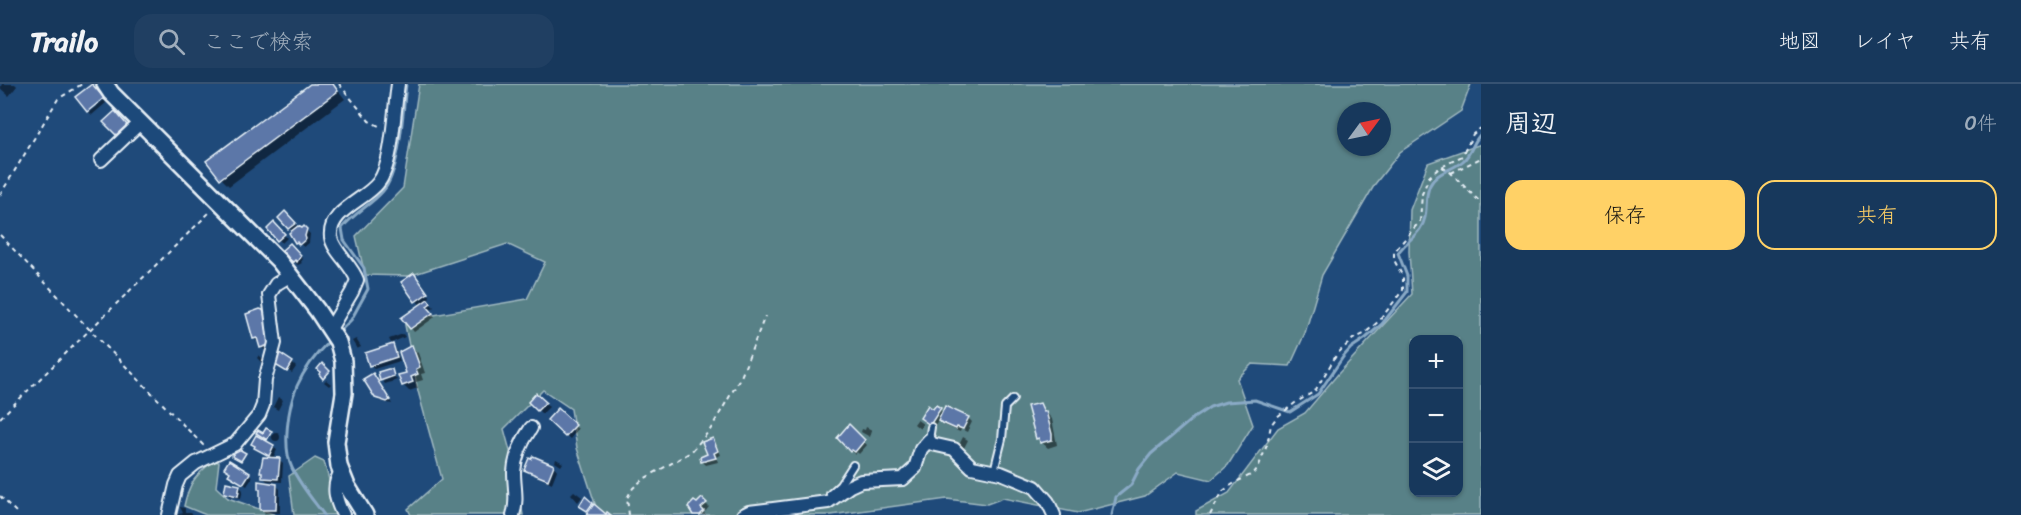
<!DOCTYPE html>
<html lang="ja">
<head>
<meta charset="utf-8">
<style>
	:root { --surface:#17385c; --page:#203f62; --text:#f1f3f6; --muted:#9eacbb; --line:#365272; --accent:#ffd166 }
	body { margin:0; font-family:Sriracha,"Klee One",sans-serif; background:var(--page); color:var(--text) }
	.controls { position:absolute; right:18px; bottom:18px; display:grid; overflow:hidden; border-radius:12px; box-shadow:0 2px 4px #0004 }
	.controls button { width:54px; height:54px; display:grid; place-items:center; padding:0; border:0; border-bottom:2px solid var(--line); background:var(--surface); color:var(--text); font:30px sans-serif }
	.compass { position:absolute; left:1337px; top:18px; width:54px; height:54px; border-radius:50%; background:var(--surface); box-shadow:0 2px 4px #0004; rotate:57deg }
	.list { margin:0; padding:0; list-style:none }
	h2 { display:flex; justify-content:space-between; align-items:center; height:78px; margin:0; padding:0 24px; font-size:26px }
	h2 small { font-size:20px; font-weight:400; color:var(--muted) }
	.actions { display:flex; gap:12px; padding:18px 24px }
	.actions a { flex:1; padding:14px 0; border:2px solid var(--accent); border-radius:18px; text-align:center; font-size:21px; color:var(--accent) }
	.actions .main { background:var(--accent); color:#111 }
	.icon { flex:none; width:33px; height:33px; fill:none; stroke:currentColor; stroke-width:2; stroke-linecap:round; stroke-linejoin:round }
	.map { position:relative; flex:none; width:1481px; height:431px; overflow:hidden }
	header { display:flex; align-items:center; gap:36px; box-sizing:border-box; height:84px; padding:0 30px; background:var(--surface); border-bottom:2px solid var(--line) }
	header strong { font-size:28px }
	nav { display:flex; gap:33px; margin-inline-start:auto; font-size:21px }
	.search { width:420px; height:54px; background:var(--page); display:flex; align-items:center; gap:15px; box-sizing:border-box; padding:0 21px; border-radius:18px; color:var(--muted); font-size:22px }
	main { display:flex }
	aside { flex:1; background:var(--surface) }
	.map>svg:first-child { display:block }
</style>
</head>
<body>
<header>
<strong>Trailo</strong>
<div class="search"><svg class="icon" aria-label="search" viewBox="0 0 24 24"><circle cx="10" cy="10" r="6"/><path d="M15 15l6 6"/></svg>ここで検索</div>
<nav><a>地図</a><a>レイヤ</a><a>共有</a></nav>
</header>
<main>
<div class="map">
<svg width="1481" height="431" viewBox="0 0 1481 431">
	<rect width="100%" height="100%" fill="#1f4a7a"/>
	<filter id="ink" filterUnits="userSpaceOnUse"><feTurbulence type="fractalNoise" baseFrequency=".0167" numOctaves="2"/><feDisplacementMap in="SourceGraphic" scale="12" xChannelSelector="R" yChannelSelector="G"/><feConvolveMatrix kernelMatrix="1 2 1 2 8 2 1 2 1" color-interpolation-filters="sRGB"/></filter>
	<g filter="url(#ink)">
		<g fill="#598187" stroke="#a0b9c0" stroke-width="1.5" fill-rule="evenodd">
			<path d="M419,0H1471L1461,27L1400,68L1375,100L1322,191L1305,249L1290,282L1252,280L1237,295L1253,341L1228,381L1211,396L1178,388L1145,412L1078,429L1003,414L987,420L947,415L831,431H609L598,429L577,364L571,325L543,306L504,345L516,389L523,431H411L408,425L442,395L418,307L404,236L527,215L545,178L507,160L409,192L365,191L356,152L403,104ZM1346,27H1382V63H1346Z"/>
			<path d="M1481,60V431H1196V427L1229,409L1278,344L1305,329L1338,290L1412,210L1409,168L1410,126L1428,79ZM1458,255V408H1414V255Z"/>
			<polygon points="315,374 324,378 339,431 294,431 289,392"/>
			<path d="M213,377L219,378L216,403L228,414L276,431H206L184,422C189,399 195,392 213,377Z"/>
		</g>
		<g fill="#0007">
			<polygon points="2,0 15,0 17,2 9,12 0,4"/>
			<polygon points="313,0 333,0 345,15 229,102 221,94"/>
			<polygon points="104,16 106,19 92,31 89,28"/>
			<polygon points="115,29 130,45 120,54 106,38"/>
			<polygon points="285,129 298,143 302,146 304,144 310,150 309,159 304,163 297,158 293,148 280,134"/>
			<polygon points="274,140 287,154 282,159 269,145"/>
			<polygon points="290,161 303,175 301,178 302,179 298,181 288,172"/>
			<polygon points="417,195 430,213 427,216 434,223 430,226 435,233 414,248 411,244 421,222 403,199"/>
			<polygon points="262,227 268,233 277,266 267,269 254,254"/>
			<polygon points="403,250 405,253 391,259 389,255"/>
			<polygon points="356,255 361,263 357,265 352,257"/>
			<polygon points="393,262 396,266 400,277 374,285 370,281"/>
			<polygon points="412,263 418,269 425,289 421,290 423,296 416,298 418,304 409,307 403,301 407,290"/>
			<polygon points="259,271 265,277 263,280 257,274"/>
			<polygon points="292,279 296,283 292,289 276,280"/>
			<polygon points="391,287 397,296 385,300 382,296"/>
			<polygon points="373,291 377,294 392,320 380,317 376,313"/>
			<polygon points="326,296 331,300 329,302 324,298"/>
			<polygon points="537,311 549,323 542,330 530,318"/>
			<polygon points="278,313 283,316 278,326 273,323"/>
			<polygon points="1039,321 1052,335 1057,361 1048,364 1037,354"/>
			<polygon points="936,323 944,329 968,334 972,338 967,348 961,345 960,348 944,341 939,336 934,343 925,337"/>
			<polygon points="558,327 578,345 570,355 549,336"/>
			<polygon points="917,336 923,340 920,345 914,340"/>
			<polygon points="850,343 867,361 859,370 857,368 855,371 839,354"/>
			<polygon points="866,343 872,346 870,353 861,348 862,345 865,346"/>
			<circle cx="276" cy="353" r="4"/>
			<polygon points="257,353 277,366 273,374 256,364"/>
			<polygon points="963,353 968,356 964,364 959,361"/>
			<polygon points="713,356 716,360 721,371 716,373 718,378 706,381 702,377 709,371"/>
			<polygon points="534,374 554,382 557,386 552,399 530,389 526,386"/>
			<polygon points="279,375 283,379 282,398 267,397 263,393"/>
			<polygon points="556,375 563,379 561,382 555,378"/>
			<polygon points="249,390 253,393 247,402 234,394"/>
			<polygon points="276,401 280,405 280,429 265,429 262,426 262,407"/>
			<polygon points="239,402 243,406 241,414 229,412 226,408"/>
			<polygon points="574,407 582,413 578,418 571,410"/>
			<polygon points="702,416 709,423 704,429 706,431 695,431"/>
			<polygon points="180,423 185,424 185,429 191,429 193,431 176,431 183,429"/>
		</g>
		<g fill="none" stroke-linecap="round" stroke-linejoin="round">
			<g stroke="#8aaac6" stroke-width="3">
				<path d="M337,250L351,236L368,205L364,184L344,156L342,144C354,129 371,121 383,107C400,89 403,26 406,0"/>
				<path d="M324,431C313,416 300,401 292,384C282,363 288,323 297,302C304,286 318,268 330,256"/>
				<path d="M1112,431L1116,413L1131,401L1139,385L1151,370L1192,335L1210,323L1226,318L1255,316L1290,328L1318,310L1343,273L1351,264L1366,254L1382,240L1407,208V192L1398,169C1404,160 1414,154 1420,145C1430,131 1423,115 1430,101C1437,87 1453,86 1463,77C1472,69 1473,57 1481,50"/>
			</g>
		</g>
		<g fill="#5c77a8" stroke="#e8f1f8" stroke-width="1.5">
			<polygon points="92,0 104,14 87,28 75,13"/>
			<polygon points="310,0 333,0 338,7 220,95 206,77"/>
			<polygon points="115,27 127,41 116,51 103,38"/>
			<polygon points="285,127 296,139 288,145 278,134"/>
			<polygon points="274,138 285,150 277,157 267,145"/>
			<polygon points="298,142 302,144 304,142 307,145 305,152 306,155 299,161 297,158 295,159 289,149"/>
			<polygon points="290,159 301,171 297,178 295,176 293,178 282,169 282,166"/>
			<polygon points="414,189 428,209 415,218 401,198"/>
			<polygon points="428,215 431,219 427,222 433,229 410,245 401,234"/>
			<polygon points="260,225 263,226 271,251 272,260 260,264 257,254 253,255 246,230"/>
			<polygon points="393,260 397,273 369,282 365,269"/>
			<polygon points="412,261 420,283 416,285 418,290 411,293 413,298 402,302 398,291 406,289 399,268"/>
			<polygon points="278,268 293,278 287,288 272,279"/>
			<polygon points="322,279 330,287 323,295 319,290 321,288 317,285"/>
			<polygon points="388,285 392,285 394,292 380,297 378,288"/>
			<polygon points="373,289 390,316 387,318 375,314 363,295"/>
			<polygon points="536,309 546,318 537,327 528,318"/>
			<polygon points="1040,319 1044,328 1046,327 1052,350 1052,356 1040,359 1039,354 1036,355 1027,322"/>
			<polygon points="928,321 933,325 936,321 941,324 930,341 920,334"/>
			<polygon points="945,322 969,333 963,345 957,343 956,345 938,337"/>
			<polygon points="558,324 576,341 565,353 547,336"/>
			<polygon points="849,340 865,356 855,368 852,366 850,368 837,354"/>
			<polygon points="266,344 272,347 267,356 256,349 258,346 263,349"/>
			<polygon points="256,351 274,361 269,372 254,364 255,362 251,360"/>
			<polygon points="713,354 718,367 714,369 716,374 701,378 700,373 707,370 702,358"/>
			<polygon points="237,364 246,369 241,377 232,372"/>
			<polygon points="533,372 554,381 548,396 524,386 529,374 531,375"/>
			<polygon points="263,373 280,374 278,395 262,394 262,388 260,388"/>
			<polygon points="229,376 250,389 243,400 228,391 230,388 224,384"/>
			<polygon points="258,397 277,400 276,426 260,426 260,405 258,405"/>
			<polygon points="226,398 240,401 238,412 224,409"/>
			<polygon points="585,412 593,419 587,427 579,422"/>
			<polygon points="702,414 707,419 701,424 704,427 700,431 693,431 688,423 694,417 697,419"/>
			<polygon points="594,420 606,430 607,428 611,431 586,431"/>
		</g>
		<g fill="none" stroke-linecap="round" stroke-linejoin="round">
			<defs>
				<g id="service">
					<polyline points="929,356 931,343"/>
					<polyline points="994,387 1002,355 1005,323 1013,315"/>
					<polyline points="830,410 840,401 853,381"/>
				</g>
				<g id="minor">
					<polyline points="101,76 141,38"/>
					<path d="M330,245L352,208L357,196C352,181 333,167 331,153C328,127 365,116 378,99C393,81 394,25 398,0"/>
					<path d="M341,388C331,402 336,417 343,431"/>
					<polyline points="169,431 176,401 180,392 196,379 235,360 259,331 263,321 265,296 275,259 269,211 276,200 291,191"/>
					<path d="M513,431C518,416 514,403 514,388C515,372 522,357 531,344"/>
					<polyline points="743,431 749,428 828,418 850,402 861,397 903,395 915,384 921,365 929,356 932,360 954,365 972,383 1001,389 1035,403 1048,418 1054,431"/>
				</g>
				<polyline id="tertiary" points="105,0 111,9 279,177 317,226 338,258 343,277 344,309 336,358 339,382 347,402 365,431"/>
			</defs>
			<use href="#service" stroke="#e8f1f8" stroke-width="10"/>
			<use href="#minor" stroke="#e8f1f8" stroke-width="16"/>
			<use href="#tertiary" stroke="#e8f1f8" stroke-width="20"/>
			<g stroke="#e8f1f8" stroke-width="2" stroke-dasharray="4.5 4.5" stroke-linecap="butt">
				<polyline points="339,0 369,37 381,43"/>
				<polyline points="1442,83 1450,88 1481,119"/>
				<polyline points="1451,89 1481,74"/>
				<polyline points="0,111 58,15 82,0"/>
				<polyline points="0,151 91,247 204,362"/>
				<polyline points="0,334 212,126"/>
				<polyline points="0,412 19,431"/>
				<polyline points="629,431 627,414 633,404 642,396 691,368 710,346 741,293 765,232"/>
				<polyline points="1210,431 1223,407 1236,398 1253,390 1258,384 1267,361 1271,341 1277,333 1295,319 1315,307 1337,270 1353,255 1364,250 1379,237 1403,206 1403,193 1394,176 1394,168 1420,137 1422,110 1429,93 1438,85 1462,72 1473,50 1481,44"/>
			</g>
			<use href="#service" stroke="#1f4a7a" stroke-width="6"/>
			<use href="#minor" stroke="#1f4a7a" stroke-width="12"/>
			<use href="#tertiary" stroke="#1f4a7a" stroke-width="15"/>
		</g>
	</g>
</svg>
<div class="controls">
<button>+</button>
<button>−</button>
<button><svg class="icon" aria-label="layers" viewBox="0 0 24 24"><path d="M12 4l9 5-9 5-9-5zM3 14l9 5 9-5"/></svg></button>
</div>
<svg class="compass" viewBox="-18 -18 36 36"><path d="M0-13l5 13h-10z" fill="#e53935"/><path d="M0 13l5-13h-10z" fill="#9eacbb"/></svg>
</div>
<aside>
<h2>周辺<small>0件</small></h2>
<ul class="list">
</ul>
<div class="actions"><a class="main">保存</a><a>共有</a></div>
</aside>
</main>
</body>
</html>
